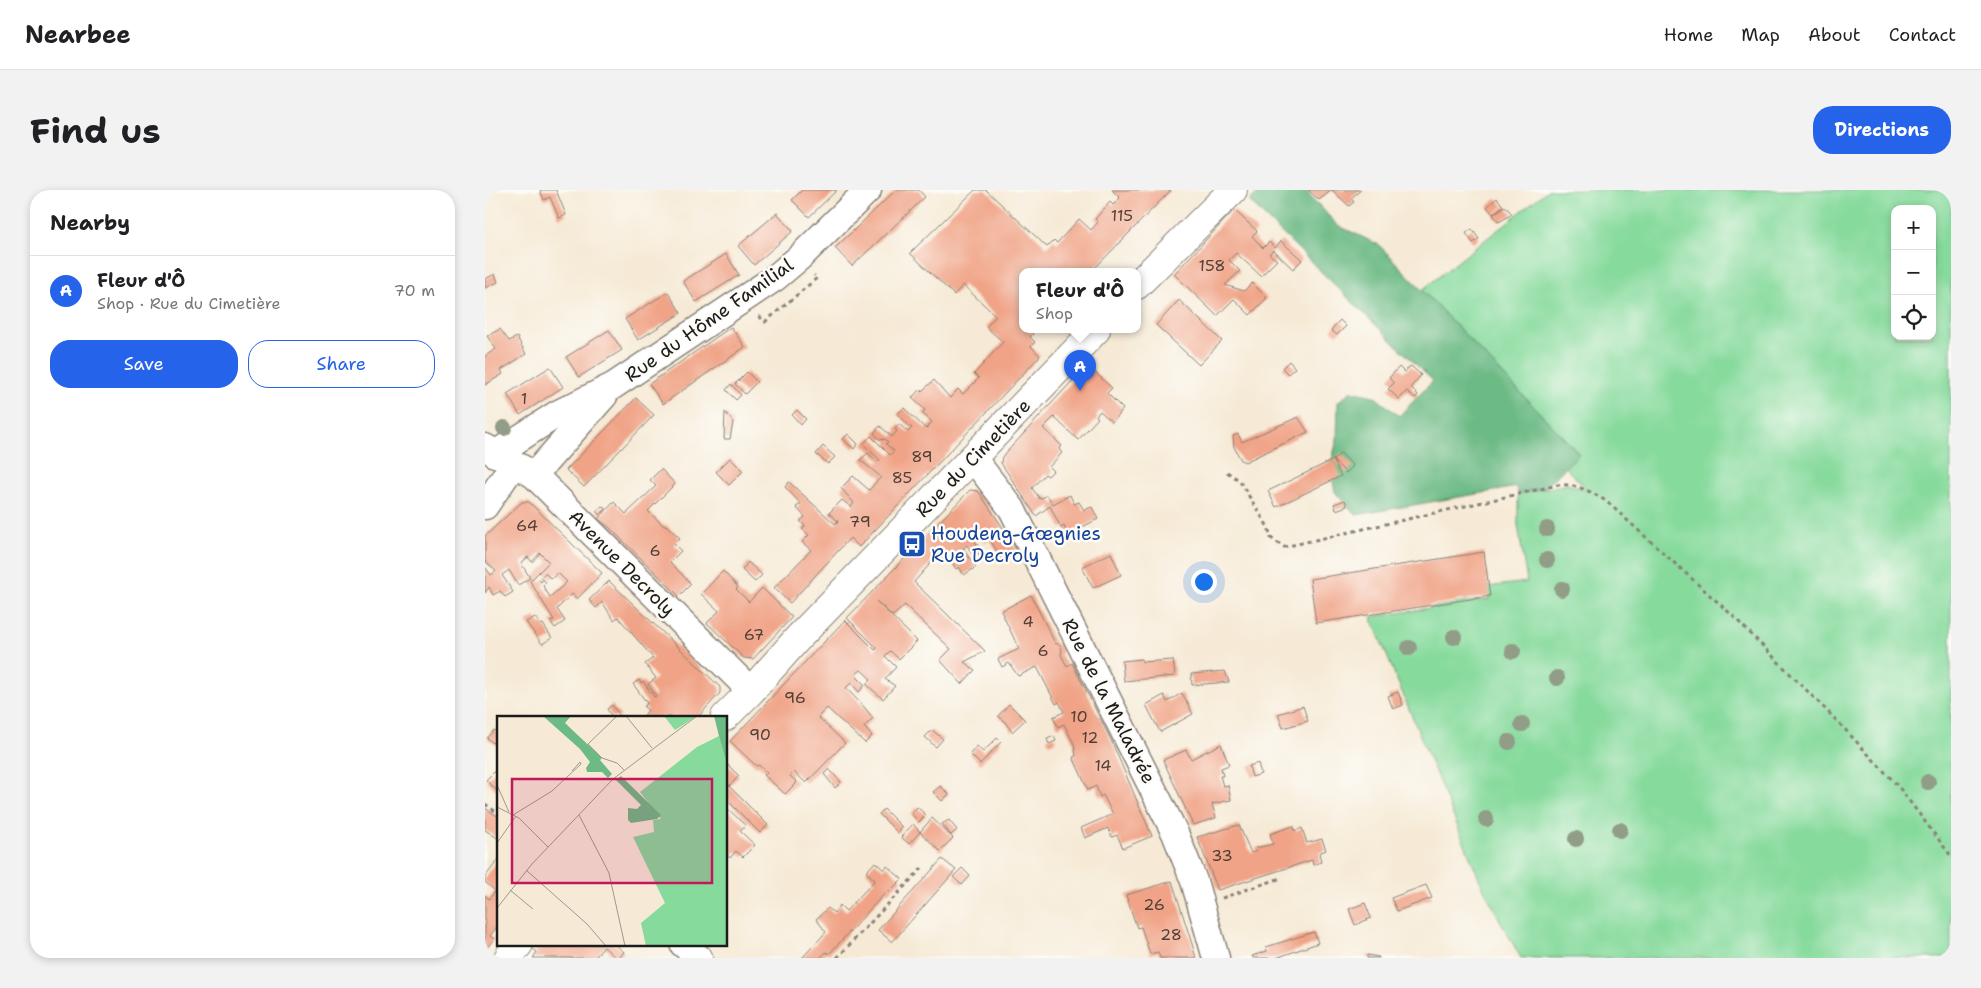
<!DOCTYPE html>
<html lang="en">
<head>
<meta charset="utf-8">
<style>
	:root { --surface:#fff; --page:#f2f2f2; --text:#202124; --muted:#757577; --line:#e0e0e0; --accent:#2563eb }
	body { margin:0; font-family:"Shantell Sans",sans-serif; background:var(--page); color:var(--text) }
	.controls { position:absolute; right:15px; top:15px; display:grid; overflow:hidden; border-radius:10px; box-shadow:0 2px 8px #0003 }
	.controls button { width:45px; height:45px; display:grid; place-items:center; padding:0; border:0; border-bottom:1px solid var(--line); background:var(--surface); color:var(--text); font:25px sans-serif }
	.you { position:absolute; left:718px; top:391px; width:18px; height:18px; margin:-12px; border:4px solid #fff; border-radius:50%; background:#1a73e8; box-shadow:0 0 0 8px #1a73e833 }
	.badge { display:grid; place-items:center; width:32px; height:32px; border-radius:50%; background:var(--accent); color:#fff; font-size:16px; font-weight:700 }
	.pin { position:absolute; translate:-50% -41px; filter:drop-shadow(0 1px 2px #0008) }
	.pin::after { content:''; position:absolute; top:26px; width:18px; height:15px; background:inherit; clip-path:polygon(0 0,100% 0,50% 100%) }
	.popup { position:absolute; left:534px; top:78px; width:122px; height:65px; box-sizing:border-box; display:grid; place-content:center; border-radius:10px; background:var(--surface); filter:drop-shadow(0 1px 4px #0005); font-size:16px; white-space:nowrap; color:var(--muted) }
	.popup b { font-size:19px; color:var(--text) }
	.popup::after { content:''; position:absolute; left:50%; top:100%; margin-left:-10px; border:10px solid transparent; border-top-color:var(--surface) }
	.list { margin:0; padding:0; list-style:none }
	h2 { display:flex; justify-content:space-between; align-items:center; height:65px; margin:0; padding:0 20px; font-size:21px }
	h2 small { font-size:16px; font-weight:400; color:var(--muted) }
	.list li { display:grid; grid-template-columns:32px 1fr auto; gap:15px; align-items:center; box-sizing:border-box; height:70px; padding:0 20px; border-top:1px solid var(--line) }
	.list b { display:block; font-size:19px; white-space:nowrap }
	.list p { margin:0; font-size:16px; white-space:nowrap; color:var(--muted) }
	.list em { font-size:16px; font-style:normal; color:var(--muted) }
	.actions { display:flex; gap:10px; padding:15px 20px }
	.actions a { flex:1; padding:11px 0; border:1px solid var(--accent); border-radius:20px; text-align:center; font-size:18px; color:var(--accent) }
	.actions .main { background:var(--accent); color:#fff }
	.icon { flex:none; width:28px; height:28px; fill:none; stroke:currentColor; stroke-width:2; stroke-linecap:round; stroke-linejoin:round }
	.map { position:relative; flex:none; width:1466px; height:768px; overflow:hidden; border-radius:20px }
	header { display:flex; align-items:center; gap:30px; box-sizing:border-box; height:70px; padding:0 25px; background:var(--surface); border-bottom:1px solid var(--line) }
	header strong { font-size:24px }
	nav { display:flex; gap:28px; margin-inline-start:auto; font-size:18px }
	.intro { display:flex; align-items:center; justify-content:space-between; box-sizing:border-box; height:120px; padding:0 30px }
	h1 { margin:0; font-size:35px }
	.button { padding:12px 22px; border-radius:20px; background:var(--accent); color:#fff; font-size:18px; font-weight:700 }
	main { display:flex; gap:30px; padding:0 30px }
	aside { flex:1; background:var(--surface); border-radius:20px; box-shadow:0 2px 8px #0003 }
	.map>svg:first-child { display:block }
</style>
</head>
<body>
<header>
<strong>Nearbee</strong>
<nav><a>Home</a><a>Map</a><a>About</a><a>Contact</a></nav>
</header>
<div class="intro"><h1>Find us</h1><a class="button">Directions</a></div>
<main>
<aside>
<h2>Nearby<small></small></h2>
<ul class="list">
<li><span class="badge">A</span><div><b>Fleur d'Ô</b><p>Shop · Rue du Cimetière</p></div><em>70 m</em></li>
</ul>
<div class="actions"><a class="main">Save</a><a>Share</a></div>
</aside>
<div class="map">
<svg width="1466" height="768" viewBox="0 0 1466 768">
	<rect width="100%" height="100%" fill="#fdfcf7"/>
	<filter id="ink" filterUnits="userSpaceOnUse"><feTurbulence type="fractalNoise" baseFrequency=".02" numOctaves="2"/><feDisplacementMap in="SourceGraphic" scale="10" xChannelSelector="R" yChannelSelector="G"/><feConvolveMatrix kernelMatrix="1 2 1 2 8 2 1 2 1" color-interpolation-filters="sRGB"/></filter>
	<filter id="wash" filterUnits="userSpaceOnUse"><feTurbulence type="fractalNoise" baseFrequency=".0096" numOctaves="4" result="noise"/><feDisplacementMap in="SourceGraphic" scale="20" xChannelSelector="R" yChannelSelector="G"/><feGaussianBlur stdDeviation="1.12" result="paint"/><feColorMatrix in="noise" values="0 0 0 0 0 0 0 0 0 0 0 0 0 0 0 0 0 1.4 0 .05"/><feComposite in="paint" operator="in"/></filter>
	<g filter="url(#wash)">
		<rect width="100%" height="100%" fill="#f6ead6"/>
		<path fill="#86da9c" stroke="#517b5c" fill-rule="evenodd" d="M1063,0H1466V768H1036L1017,734L996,693L886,427L1004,409L1002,397L1042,392L1033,335V304L1083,294L1102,300L1080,277L1094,264L937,100ZM1410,19H1447V146H1410Z"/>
		<polygon fill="#6cba84" stroke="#446b50" points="775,0 820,0 852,35 894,55 1094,264 1061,297 1033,304 1032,297 871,325 850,302 845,277 852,250 853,212 866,201 889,206 914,226 948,191 764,11"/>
		<g id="blocks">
			<g fill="#f0a386" fill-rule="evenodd">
				<polygon points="55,0 71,0 81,25 74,28 65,7 59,10"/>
				<polygon points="317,0 352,0 324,27 307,10"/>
				<polygon points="411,0 434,0 440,7 367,76 350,58"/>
				<polygon points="490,0 501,0 562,57 569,50 572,53 594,29 606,40 613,32 610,29 625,12 628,15 635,8 627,0 686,0 606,82 538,82 538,140 544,140 548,144 545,147 550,152 546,156 555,166 374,357 365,348 305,413 289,398 326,360 317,352 324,345 317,339 320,336 315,331 320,327 311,317 316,314 300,297 304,292 350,334 353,331 344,323 357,310 366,317 369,313 356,298 368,286 384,300 396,287 375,270 383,263 393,272 395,270 378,254 386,246 405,265 409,261 401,254 403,252 400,249 395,250 389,243 395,236 407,247 412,241 410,239 414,234 423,242 427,238 412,224 419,218 441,239 447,232 437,223 440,220 427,208 434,200 436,202 449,190 465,208 473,199 478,204 494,188 489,184 518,152 501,137 511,126 478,95 469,105 425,63"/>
				<polygon points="823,0 876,0 866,8 869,12 864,16 847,0 834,10"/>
				<polygon points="1012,8 1018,16 1008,24 1002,17"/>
				<polygon points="1020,16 1027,24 1014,32 1008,25"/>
				<polygon points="749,20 772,41 767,46 778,58 784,52 790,58 796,51 817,70 808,79 788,60 784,64 792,70 776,86 751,63 744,70 755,81 740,95 759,101 767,93 782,108 765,125 749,109 732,126 689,84"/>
				<polygon points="292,23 308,41 269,75 253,56"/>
				<polygon points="987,39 994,49 988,53 981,43"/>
				<polygon points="241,64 254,85 211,112 198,91"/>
				<polygon points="10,84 13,92 0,98 0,89"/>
				<polygon points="183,102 196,123 153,150 140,129"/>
				<polygon points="694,110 737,151 714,175 671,135"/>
				<polygon points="855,130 861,136 852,145 846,140"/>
				<polygon points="246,137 260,157 178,214 164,194"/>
				<polygon points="15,139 24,151 32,147 41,164 16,180 18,184 0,195 0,166 11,159 2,146"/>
				<polygon points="124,140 137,160 94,187 81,167"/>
				<polygon points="804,171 810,178 803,184 797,178"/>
				<polygon points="602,175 627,198 622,203 638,219 627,232 615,221 611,226 613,228 593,250 569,227 558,238 577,256 574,259 577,263 564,277 568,281 563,286 560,284 547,298 555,309 562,305 568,314 585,305 589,314 594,312 599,320 607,317 613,329 583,344 579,336 576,338 565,316 551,326 516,273 517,267"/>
				<polygon points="926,176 936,185 926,197 933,205 930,208 922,201 914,209 903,199 909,193 904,188 914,177 919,182"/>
				<polygon points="65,177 78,197 35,225 22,204"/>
				<polygon points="262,182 272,192 260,204 250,194"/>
				<polygon points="246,194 256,205 251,210 241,200"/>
				<polygon points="151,208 169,225 99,297 81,280"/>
				<polygon points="312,220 321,229 316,235 307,225"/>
				<polygon points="240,222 248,232 245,249 239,249"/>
				<polygon points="813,227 823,242 760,272 756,270 749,257 748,246 753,244 757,252"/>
				<polygon points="363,244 373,254 369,259 358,249"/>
				<polygon points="338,256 350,267 343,274 331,264"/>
				<polygon points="856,263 868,276 861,283 848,270"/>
				<polygon points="245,268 258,281 244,295 231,282"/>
				<polygon points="848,270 856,286 791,317 783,301"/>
				<polygon points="176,279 190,294 163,321 179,336 181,335 195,348 189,354 196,361 185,372 206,394 194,406 124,337 113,329 129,312 141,324 171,296 165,290"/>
				<polygon points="485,300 493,301 527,351 532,363 519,372 504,349 500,352 493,343 488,348 497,362 489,367 482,355 478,359 491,377 479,385 474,377 471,379 466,371 469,370 465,365 459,372 452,366 429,392 500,461 479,472 490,480 477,494 455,470 466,459 420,415 408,426 391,411 432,451 414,469 405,461 400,466 411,477 400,489 410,496 398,509 381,494 386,489 376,480 371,484 372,487 380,495 374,502 366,493 361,498 380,518 388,528 379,537 387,546 380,553 342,518 333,527 360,553 321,593 309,582 305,586 312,592 300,604 279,585 282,583 274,575 272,576 269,574 245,551 360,430 390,460 392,458 362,428"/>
				<polygon points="860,310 862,316 851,320 849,314"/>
				<path d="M37,312H44L117,383L92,409L87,404L72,419L80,431L70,438L65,431L69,430L45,391L64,372L55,363L47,372L43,367L36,373L45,388L33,395L24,380L17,385L28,402L20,407L15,401L8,405L4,397L0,403V377L6,385L11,381L0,371V346ZM60,383L66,389L73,383L82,392L65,407L58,396L61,393L58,389L56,392L54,390Z"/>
				<polygon points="117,316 121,319 115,325 111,321"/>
				<polygon points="999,362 1005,406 831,433 825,389"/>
				<polygon points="626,363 636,385 608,398 597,377"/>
				<polygon points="263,372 277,385 270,392 257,380"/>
				<polygon points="238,381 253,397 251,399 264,412 277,398 307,427 268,469 259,468 222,433 234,421 216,404"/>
				<polygon points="124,391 235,497 235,503 213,527 158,527 163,520 159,517 162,513 148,494 154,490 156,493 158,491 169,507 171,506 163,494 171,488 160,474 168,468 133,427 129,430 117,412 111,418 104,410"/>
				<polygon points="546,405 570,453 575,455 577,460 576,465 582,476 587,473 626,550 667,646 638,658 632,645 627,647 623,638 600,648 596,638 628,624 618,605 615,607 611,596 603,600 588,567 591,566 589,554 579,534 573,537 568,527 579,522 574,512 571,514 552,477 533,486 524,473 517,477 513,469 534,459 516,421"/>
				<polygon points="50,427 56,435 58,434 67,448 57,454 41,432"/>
				<polygon points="657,469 657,472 688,470 690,486 639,491 637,471"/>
				<polygon points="740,481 744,492 707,495 706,484"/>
				<polygon points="913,502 918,515 908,519 903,506"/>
				<polygon points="697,503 708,524 675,542 661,515 679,505 682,512"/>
				<polygon points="524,514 540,530 527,542 520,532 513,526"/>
				<polygon points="127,515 136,527 127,527 122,519"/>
				<polygon points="818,516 823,531 798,538 793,524"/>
				<polygon points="9,540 14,543 14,558 2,548"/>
				<polygon points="447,540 458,549 451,557 440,547"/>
				<polygon points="569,546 571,551 564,554 562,549"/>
				<polygon points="512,548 516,552 495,574 485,564 492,556 498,562"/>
				<polygon points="736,554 744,575 736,578 738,586 735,586 738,596 743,595 746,610 727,614 731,628 708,635 678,570 701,560 706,569"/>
				<polygon points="241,573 254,586 244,596 283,635 275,643 241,609"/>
				<polygon points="773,573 776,584 767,587 764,576"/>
				<polygon points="14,577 14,603 1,590"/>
				<polygon points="344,579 356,592 350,598 339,584"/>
				<polygon points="455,596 464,604 457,611 448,602"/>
				<polygon points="241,617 261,636 255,641 270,655 258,667 251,661 245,668 241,664"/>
				<polygon points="432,617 441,625 434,632 426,624"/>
				<polygon points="0,618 14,627 14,649 0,640"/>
				<polygon points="399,619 417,637 413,643 394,624"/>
				<polygon points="447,628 468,648 455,661 435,642 424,654 416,647 428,634 435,642"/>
				<polygon points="464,630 472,640 466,645 457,634"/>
				<polygon points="754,635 766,663 772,661 771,658 788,654 785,644 808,636 810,641 817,638 822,653 837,649 841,660 834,663 836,672 828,675 827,670 733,700 712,647"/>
				<polygon points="14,669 14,734 5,746 9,749 0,760 0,705 4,709 10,701 0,692 0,687"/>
				<polygon points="457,669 471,680 407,752 393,740"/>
				<polygon points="390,672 399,680 402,676 417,689 404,702 402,701 344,764 341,762 335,768 317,768 341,742 331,729 343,718 349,723 355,715 361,721 390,690 381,682"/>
				<polygon points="477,678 485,686 477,695 468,687"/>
				<polygon points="687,691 707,754 711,768 675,768 673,762 665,764 656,737 652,738 641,705"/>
				<polygon points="941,695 947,708 912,721 906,708"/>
				<polygon points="880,713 886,728 870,735 864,719"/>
				<polygon points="829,742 833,753 791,768 768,768 767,766 782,761 781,757"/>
				<polygon points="47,754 130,754 139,762 134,768 131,768 119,757 111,766 113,768 48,768 52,762 45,756"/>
				<polygon points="882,765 894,767 894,768 882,768"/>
			</g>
		</g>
	</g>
	<g filter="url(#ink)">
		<use href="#blocks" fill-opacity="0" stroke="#898379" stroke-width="1"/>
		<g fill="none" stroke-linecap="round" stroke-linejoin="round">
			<defs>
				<g id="minor">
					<polyline points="0,257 49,285 266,501"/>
					<polyline points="10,264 72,224 128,196 290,88 315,67 383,0"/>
					<polyline points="488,268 527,319 690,643 709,691 731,768"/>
					<polyline points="49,285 119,206"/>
					<polyline points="0,316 29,274"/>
					<polyline points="198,754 214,768"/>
				</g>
				<g id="tertiary">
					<polyline points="652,95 748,0"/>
					<polyline points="240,527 266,501 314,447 611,140"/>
					<polyline points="23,768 34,754"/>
				</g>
			</defs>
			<use href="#minor" stroke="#898379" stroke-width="29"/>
			<use href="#tertiary" stroke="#898379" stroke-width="30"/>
			<g stroke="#898379" stroke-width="3" stroke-dasharray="4 4" stroke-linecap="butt">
				<polyline points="274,126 280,132 332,88 329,85"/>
				<path d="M742,282L754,290L783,337L786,348L799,357L1073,295C1091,293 1106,302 1121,311L1248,426L1353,532L1413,596L1466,666"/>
				<polyline points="0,614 14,624"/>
				<polyline points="737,708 796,688"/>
				<polyline points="352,768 437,678"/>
			</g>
			<use href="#minor" stroke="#fff" stroke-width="26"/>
			<use href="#tertiary" stroke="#fff" stroke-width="28"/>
		</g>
		<g fill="#929d88">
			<circle cx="19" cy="238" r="8"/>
			<circle cx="1062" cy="339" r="8"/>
			<circle cx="1062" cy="370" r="8"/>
			<circle cx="1077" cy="399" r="8"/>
			<circle cx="969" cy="447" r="8"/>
			<circle cx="924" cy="458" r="8"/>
			<circle cx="1028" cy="461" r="8"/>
			<circle cx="1072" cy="488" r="8"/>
			<circle cx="1037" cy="534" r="8"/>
			<circle cx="1024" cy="552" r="8"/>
			<circle cx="1443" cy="592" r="8"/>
			<circle cx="1001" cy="629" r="8"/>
			<circle cx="1135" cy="640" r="8"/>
			<circle cx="1091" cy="649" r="8"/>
		</g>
	</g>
	<defs>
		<symbol id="bus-square" viewBox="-11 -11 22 22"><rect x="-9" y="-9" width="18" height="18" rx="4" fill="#1a4fb4" stroke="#fdfcf7"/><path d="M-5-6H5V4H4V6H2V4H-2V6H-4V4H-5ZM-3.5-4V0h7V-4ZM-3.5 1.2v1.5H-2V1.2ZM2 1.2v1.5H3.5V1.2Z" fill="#fff"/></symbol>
	</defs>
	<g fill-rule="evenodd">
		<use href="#bus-square" x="411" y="338" width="32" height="32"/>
	</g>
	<g text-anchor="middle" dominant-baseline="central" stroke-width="5" stroke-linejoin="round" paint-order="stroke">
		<g font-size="16" fill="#513e36">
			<text x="637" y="25">115</text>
			<text x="727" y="75">158</text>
			<text x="39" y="208">1</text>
			<text x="437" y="266">89</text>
			<text x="417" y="287">85</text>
			<text x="375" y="331">79</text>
			<text x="42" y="335">64</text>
			<text x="170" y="360">6</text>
			<text x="543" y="431">4</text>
			<text x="269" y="444">67</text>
			<text x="558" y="460">6</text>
			<text x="310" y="507">96</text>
			<text x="594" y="526">10</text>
			<text x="275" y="544">90</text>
			<text x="605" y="547">12</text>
			<text x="618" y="575">14</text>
			<text x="737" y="665">33</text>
			<text x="669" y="714">26</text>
			<text x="686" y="744">28</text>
		</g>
		<g font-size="19" fill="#1c1c1c" stroke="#fdfcf7">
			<text transform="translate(224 130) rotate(-35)">Rue du Hôme Familial</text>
			<text transform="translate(488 268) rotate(-46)">Rue du Cimetière</text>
			<text transform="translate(137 373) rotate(45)">Avenue Decroly</text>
			<text transform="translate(624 511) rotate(63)">Rue de la Maladrée</text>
		</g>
		<g font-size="19" fill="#164399" stroke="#fdfcf7" text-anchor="start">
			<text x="446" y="343">Houdeng-Gœgnies<tspan x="446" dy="22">Rue Decroly</tspan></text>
		</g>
	</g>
	<g transform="translate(12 526)">
		<rect width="230" height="230" fill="#f6ead6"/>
		<path d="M167,0H200L178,14ZM222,20L230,49V230H149L144,207L168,187L136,121L157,116L156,104L164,103L143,76L200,31Z" fill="#86da9c"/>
		<path d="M46,0H74L68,7L105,42L103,44L115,58L111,62L105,56H90L89,52L93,46L83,33ZM217,0H230V49L222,20ZM124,60L164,99L160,103L134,107L131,104V92L140,93L144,89L119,64Z" fill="#6cba84"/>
		<path fill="none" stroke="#9f988c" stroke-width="1" d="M120,0L91,28L105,42L120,47L127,54M129,0L155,32M0,69L12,96M0,91L22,102L51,131M16,99L55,75L84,48L83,46L75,55M82,99L112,157L128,230M0,127L19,100M29,154L90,208L109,230M13,174L36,193M0,192L35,148L116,63L200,0"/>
		<path fill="#c2185b" fill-opacity="0.15" stroke="#c2185b" stroke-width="2.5" d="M15,63H215V167H15Z"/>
		<rect width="230" height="230" fill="none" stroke="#1c1c1c" stroke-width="2.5"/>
	</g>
</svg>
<div class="controls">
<button>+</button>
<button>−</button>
<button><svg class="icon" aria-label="locate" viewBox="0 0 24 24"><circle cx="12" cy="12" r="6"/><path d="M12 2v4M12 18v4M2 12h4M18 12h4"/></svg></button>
</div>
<div class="you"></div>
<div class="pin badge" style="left:595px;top:201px">A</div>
<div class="popup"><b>Fleur d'Ô</b>Shop</div>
</div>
</main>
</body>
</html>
